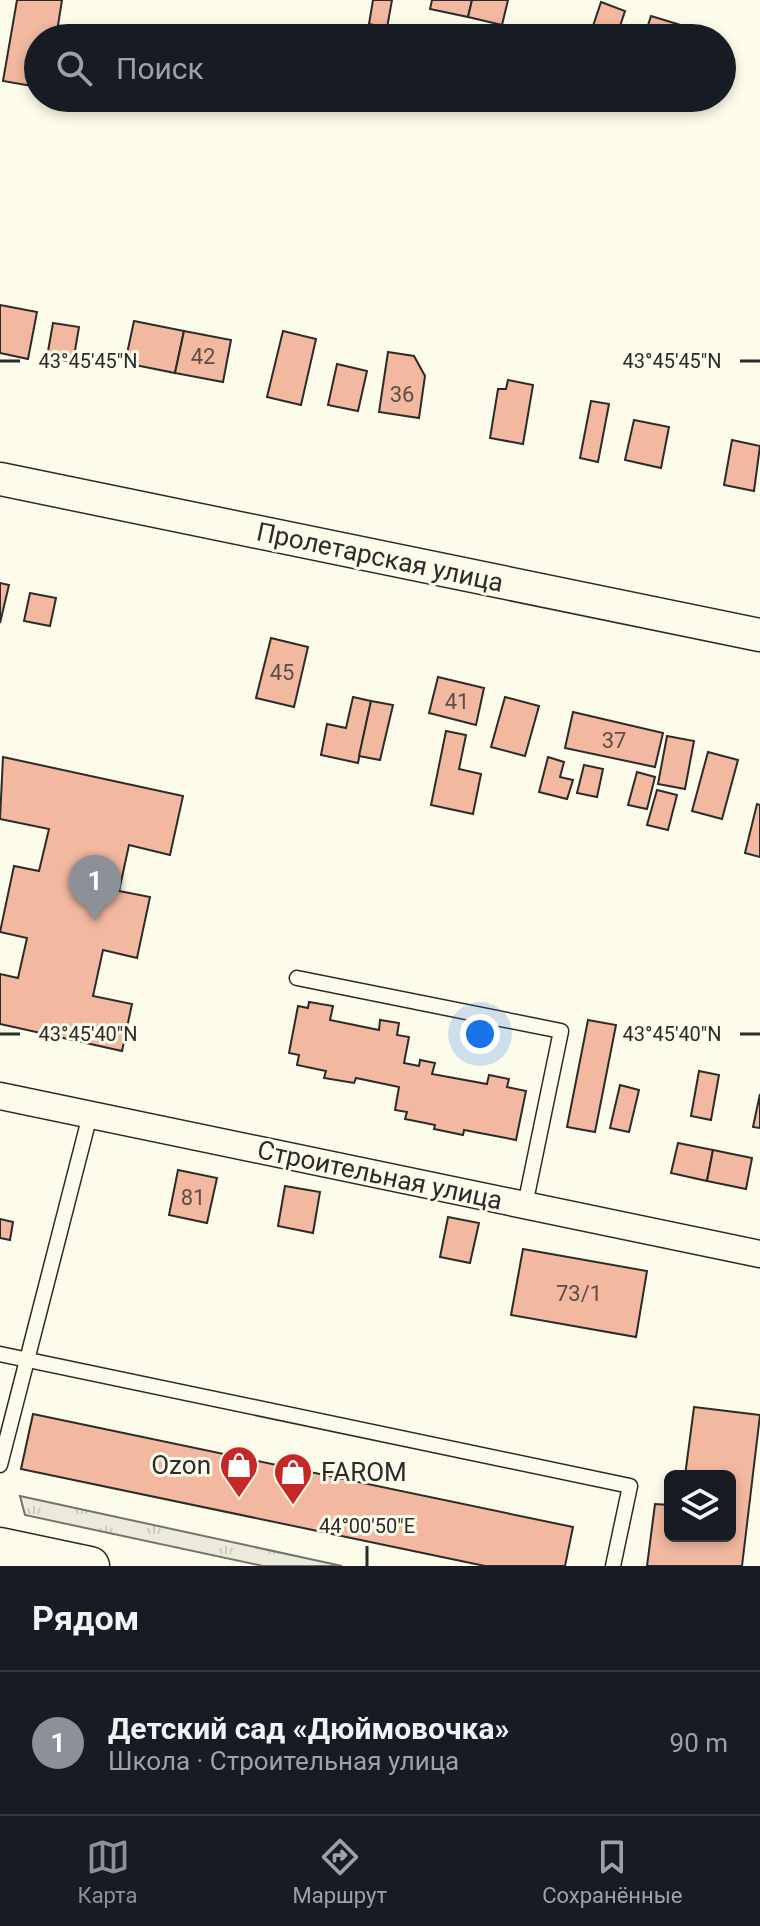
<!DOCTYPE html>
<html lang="ru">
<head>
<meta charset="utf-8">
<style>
	:root { --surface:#171b24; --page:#242831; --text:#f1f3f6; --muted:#9ea1a6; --line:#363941; --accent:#8c9099 }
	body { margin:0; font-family:Roboto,sans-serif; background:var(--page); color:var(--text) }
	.controls { position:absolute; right:24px; bottom:24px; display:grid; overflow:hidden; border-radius:12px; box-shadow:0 4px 12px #0003 }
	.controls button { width:72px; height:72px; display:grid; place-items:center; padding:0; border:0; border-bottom:2px solid var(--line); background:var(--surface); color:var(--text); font:40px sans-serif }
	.you { position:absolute; left:480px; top:1034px; width:28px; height:28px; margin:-20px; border:6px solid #fff; border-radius:50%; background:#1a73e8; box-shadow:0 0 0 12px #1a73e833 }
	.badge { display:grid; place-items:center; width:52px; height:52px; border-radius:50%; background:var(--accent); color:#fff; font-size:26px; font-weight:700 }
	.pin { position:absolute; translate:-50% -66px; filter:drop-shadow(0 2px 4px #0008) }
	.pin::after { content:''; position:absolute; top:42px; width:28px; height:24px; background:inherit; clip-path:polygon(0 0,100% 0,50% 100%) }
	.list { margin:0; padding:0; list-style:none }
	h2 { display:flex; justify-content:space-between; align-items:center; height:104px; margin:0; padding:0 32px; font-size:34px }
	h2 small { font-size:26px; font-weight:400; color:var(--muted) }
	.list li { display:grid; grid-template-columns:52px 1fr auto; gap:24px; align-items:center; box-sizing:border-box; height:144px; padding:0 32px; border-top:2px solid var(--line) }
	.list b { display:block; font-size:30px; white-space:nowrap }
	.list p { margin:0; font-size:26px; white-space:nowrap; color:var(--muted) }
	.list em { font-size:26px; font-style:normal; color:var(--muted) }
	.icon { flex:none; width:44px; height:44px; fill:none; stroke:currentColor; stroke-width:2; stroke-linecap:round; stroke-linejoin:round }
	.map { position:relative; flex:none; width:760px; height:1566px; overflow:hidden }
	.search { position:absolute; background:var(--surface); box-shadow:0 4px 12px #0003; left:24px; right:24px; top:24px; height:88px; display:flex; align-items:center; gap:20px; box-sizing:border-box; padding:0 28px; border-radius:44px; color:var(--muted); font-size:30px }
	.sheet { height:248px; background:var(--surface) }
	nav { display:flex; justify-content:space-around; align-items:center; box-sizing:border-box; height:112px; border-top:2px solid var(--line); background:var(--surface); font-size:22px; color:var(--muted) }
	nav a { display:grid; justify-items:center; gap:4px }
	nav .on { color:var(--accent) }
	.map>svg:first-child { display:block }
</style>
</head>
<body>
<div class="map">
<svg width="760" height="1566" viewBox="0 0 760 1566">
	<defs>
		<pattern id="grass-tufts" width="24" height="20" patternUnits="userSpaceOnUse" patternTransform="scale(2)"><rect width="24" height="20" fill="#ecebdb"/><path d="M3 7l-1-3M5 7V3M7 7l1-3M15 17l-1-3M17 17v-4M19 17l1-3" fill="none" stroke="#cbcabc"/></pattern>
	</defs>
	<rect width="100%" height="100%" fill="#fdfbea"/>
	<polygon fill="url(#grass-tufts)" stroke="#74746e" stroke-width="2" points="20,1496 342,1566 263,1566 25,1515"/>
	<g fill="#f2b8a0" stroke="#2b2b2b" stroke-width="2">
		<polygon points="17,0 62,0 56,38 38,38 38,87 3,81"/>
		<polygon points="373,0 392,0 387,28 369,24"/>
		<polygon points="432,0 472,0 468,17 430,9"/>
		<polygon points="472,0 508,0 502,25 468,17"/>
		<polygon points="601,2 625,11 616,38 589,38"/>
		<polygon points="651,16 687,27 683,38 644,38"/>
		<polygon points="687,27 714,36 713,38 683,38"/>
		<polygon points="0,305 37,312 28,359 0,353"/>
		<polygon points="134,321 184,331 175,373 125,363"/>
		<polygon points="53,323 79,327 73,362 47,357"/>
		<polygon points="184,331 231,340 223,382 175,373"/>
		<polygon points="283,331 316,339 301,405 267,397"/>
		<polygon points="388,352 414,356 425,376 419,418 379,412"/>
		<polygon points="337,364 367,371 358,411 328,405"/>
		<polygon points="508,380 533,385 523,444 490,438 498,389 506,389"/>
		<polygon points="591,401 609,404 598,462 580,458"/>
		<polygon points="634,420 669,427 661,468 625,460"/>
		<polygon points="732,440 760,446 754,491 724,485"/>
		<polygon points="0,583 9,585 0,623"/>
		<polygon points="30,593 56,598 50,626 24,621"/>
		<polygon points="271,638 308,647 294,707 256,698"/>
		<polygon points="438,677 484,688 476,725 429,713"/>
		<polygon points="353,697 371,701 358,763 321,755 327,724 346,728"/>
		<polygon points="505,697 539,706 525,756 491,747"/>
		<polygon points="371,701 393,705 380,760 359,756"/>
		<polygon points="573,712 663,733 655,767 565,748"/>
		<polygon points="446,731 466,735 459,769 481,774 473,814 431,805"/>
		<polygon points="667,736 694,741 685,789 658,784"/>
		<polygon points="708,752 738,760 722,819 692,811"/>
		<polygon points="3,757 183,796 170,855 129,845 119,891 150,897 137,958 103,950 93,996 132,1004 122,1051 0,1024 0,974 18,978 27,938 0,932 14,866 39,871 49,829 0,819"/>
		<polygon points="548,757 564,762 560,777 573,780 567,799 539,792"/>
		<polygon points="584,765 603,769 597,797 577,793"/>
		<polygon points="637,772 655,777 647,809 628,805"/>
		<polygon points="657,790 677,795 668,830 647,825"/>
		<polygon points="757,804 760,805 760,857 745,853"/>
		<polygon points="309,1002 333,1006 330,1020 379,1030 380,1020 399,1023 397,1035 409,1037 404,1063 419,1066 420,1060 435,1063 432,1074 487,1084 489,1075 509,1079 507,1087 526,1091 516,1140 464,1130 463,1135 434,1129 435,1125 405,1119 407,1112 395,1110 399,1087 356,1078 354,1083 324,1078 326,1071 297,1065 299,1055 289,1053 298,1006 308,1008"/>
		<polygon points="588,1020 616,1025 595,1132 567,1127"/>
		<polygon points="699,1071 719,1075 711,1120 691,1116"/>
		<polygon points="620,1085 639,1090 629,1132 610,1128"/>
		<polygon points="760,1094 760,1128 753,1127"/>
		<polygon points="678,1143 713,1150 707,1181 671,1173"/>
		<polygon points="713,1150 752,1158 746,1189 707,1181"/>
		<polygon points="178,1170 217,1178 207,1223 169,1215"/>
		<polygon points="285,1186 320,1192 313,1233 278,1226"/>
		<polygon points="448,1217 479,1223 470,1263 440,1257"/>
		<polygon points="0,1219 13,1222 10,1240 0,1238"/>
		<polygon points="523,1249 647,1271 636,1337 511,1315"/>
		<polygon points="694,1407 760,1415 742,1566 647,1566 655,1504 670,1505 670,1536 730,1536 730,1476 685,1476"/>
		<polygon points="33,1414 573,1527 565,1566 485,1566 21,1469"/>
	</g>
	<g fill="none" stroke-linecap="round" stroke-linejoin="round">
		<defs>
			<g id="service">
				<polyline points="297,978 561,1031 525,1205"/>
				<polyline points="0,1354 630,1486 613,1566"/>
				<polyline points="0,1465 90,1115"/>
			</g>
			<polyline id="minor" points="0,1096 760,1254"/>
			<polyline id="tertiary" points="0,479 760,635"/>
			<polyline id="secondary" points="0,1547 90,1566"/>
		</defs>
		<use href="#service" stroke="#2b2b2b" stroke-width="17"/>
		<use href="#minor" stroke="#2b2b2b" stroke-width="29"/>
		<use href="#tertiary" stroke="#2b2b2b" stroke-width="35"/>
		<use href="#secondary" stroke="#2b2b2b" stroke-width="41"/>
		<use href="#service" stroke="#fdfbea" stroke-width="14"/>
		<use href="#minor" stroke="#fdfbea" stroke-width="26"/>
		<use href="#tertiary" stroke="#fdfbea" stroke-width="32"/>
		<use href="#secondary" stroke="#fdfbea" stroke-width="38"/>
	</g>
	<path fill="none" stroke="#2b2b2b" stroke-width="3" d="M0,361H20M740,361H760M0,1034H20M740,1034H760M367,1546V1566"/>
	<defs>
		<symbol id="shop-pin" viewBox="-11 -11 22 30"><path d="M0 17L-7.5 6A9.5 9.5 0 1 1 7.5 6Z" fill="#c62828" stroke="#fdfbea"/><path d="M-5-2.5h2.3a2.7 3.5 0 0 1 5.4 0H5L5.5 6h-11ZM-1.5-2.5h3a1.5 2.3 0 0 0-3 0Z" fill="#fff"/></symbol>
	</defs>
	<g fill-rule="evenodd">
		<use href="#shop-pin" x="217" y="1443" width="44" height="60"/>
		<use href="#shop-pin" x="271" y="1450" width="44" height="60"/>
	</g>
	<g text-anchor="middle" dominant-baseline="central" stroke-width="6" stroke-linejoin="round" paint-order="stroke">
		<g font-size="22" fill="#5d4e48">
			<text x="203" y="356">42</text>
			<text x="402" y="394">36</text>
			<text x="282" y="672">45</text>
			<text x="457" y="701">41</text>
			<text x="614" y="740">37</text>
			<text x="193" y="1197">81</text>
			<text x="579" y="1293">73/1</text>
		</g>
		<g font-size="26" fill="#2b2b2b" stroke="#fdfbea">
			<text transform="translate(380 557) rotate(12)">Пролетарская улица</text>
			<text transform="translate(380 1175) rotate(12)">Строительная улица</text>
		</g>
		<g font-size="26" fill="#2b2b2b" stroke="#fdfbea" text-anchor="end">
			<text x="211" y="1465">Ozon</text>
			<text x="321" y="1472" text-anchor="start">FAROM</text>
		</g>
	</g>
	<g font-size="20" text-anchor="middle" fill="#2b2b2b" stroke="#fdfbea" stroke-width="6" stroke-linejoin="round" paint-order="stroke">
		<text x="88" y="368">43°45'45"N</text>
		<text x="672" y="368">43°45'45"N</text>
		<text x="88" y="1041">43°45'40"N</text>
		<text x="672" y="1041">43°45'40"N</text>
		<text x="367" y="1533">44°00'50"E</text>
	</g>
</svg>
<div class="controls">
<button><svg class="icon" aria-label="layers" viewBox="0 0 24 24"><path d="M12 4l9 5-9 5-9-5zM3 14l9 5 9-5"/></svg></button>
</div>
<div class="you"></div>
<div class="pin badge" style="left:95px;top:921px">1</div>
<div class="search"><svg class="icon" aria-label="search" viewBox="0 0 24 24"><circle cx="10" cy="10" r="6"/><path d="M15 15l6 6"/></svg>Поиск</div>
</div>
<section class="sheet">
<h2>Рядом<small></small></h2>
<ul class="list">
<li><span class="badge">1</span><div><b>Детский сад «Дюймовочка»</b><p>Школа · Строительная улица</p></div><em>90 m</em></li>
</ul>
</section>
<nav>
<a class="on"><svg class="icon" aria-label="map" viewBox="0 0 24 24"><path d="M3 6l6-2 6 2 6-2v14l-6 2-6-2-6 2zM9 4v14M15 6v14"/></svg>Карта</a>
<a><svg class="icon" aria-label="directions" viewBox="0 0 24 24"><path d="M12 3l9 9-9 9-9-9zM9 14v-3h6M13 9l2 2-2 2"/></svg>Маршрут</a>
<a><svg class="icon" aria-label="saved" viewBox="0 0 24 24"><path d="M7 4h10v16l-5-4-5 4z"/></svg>Сохранённые</a>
</nav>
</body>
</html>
